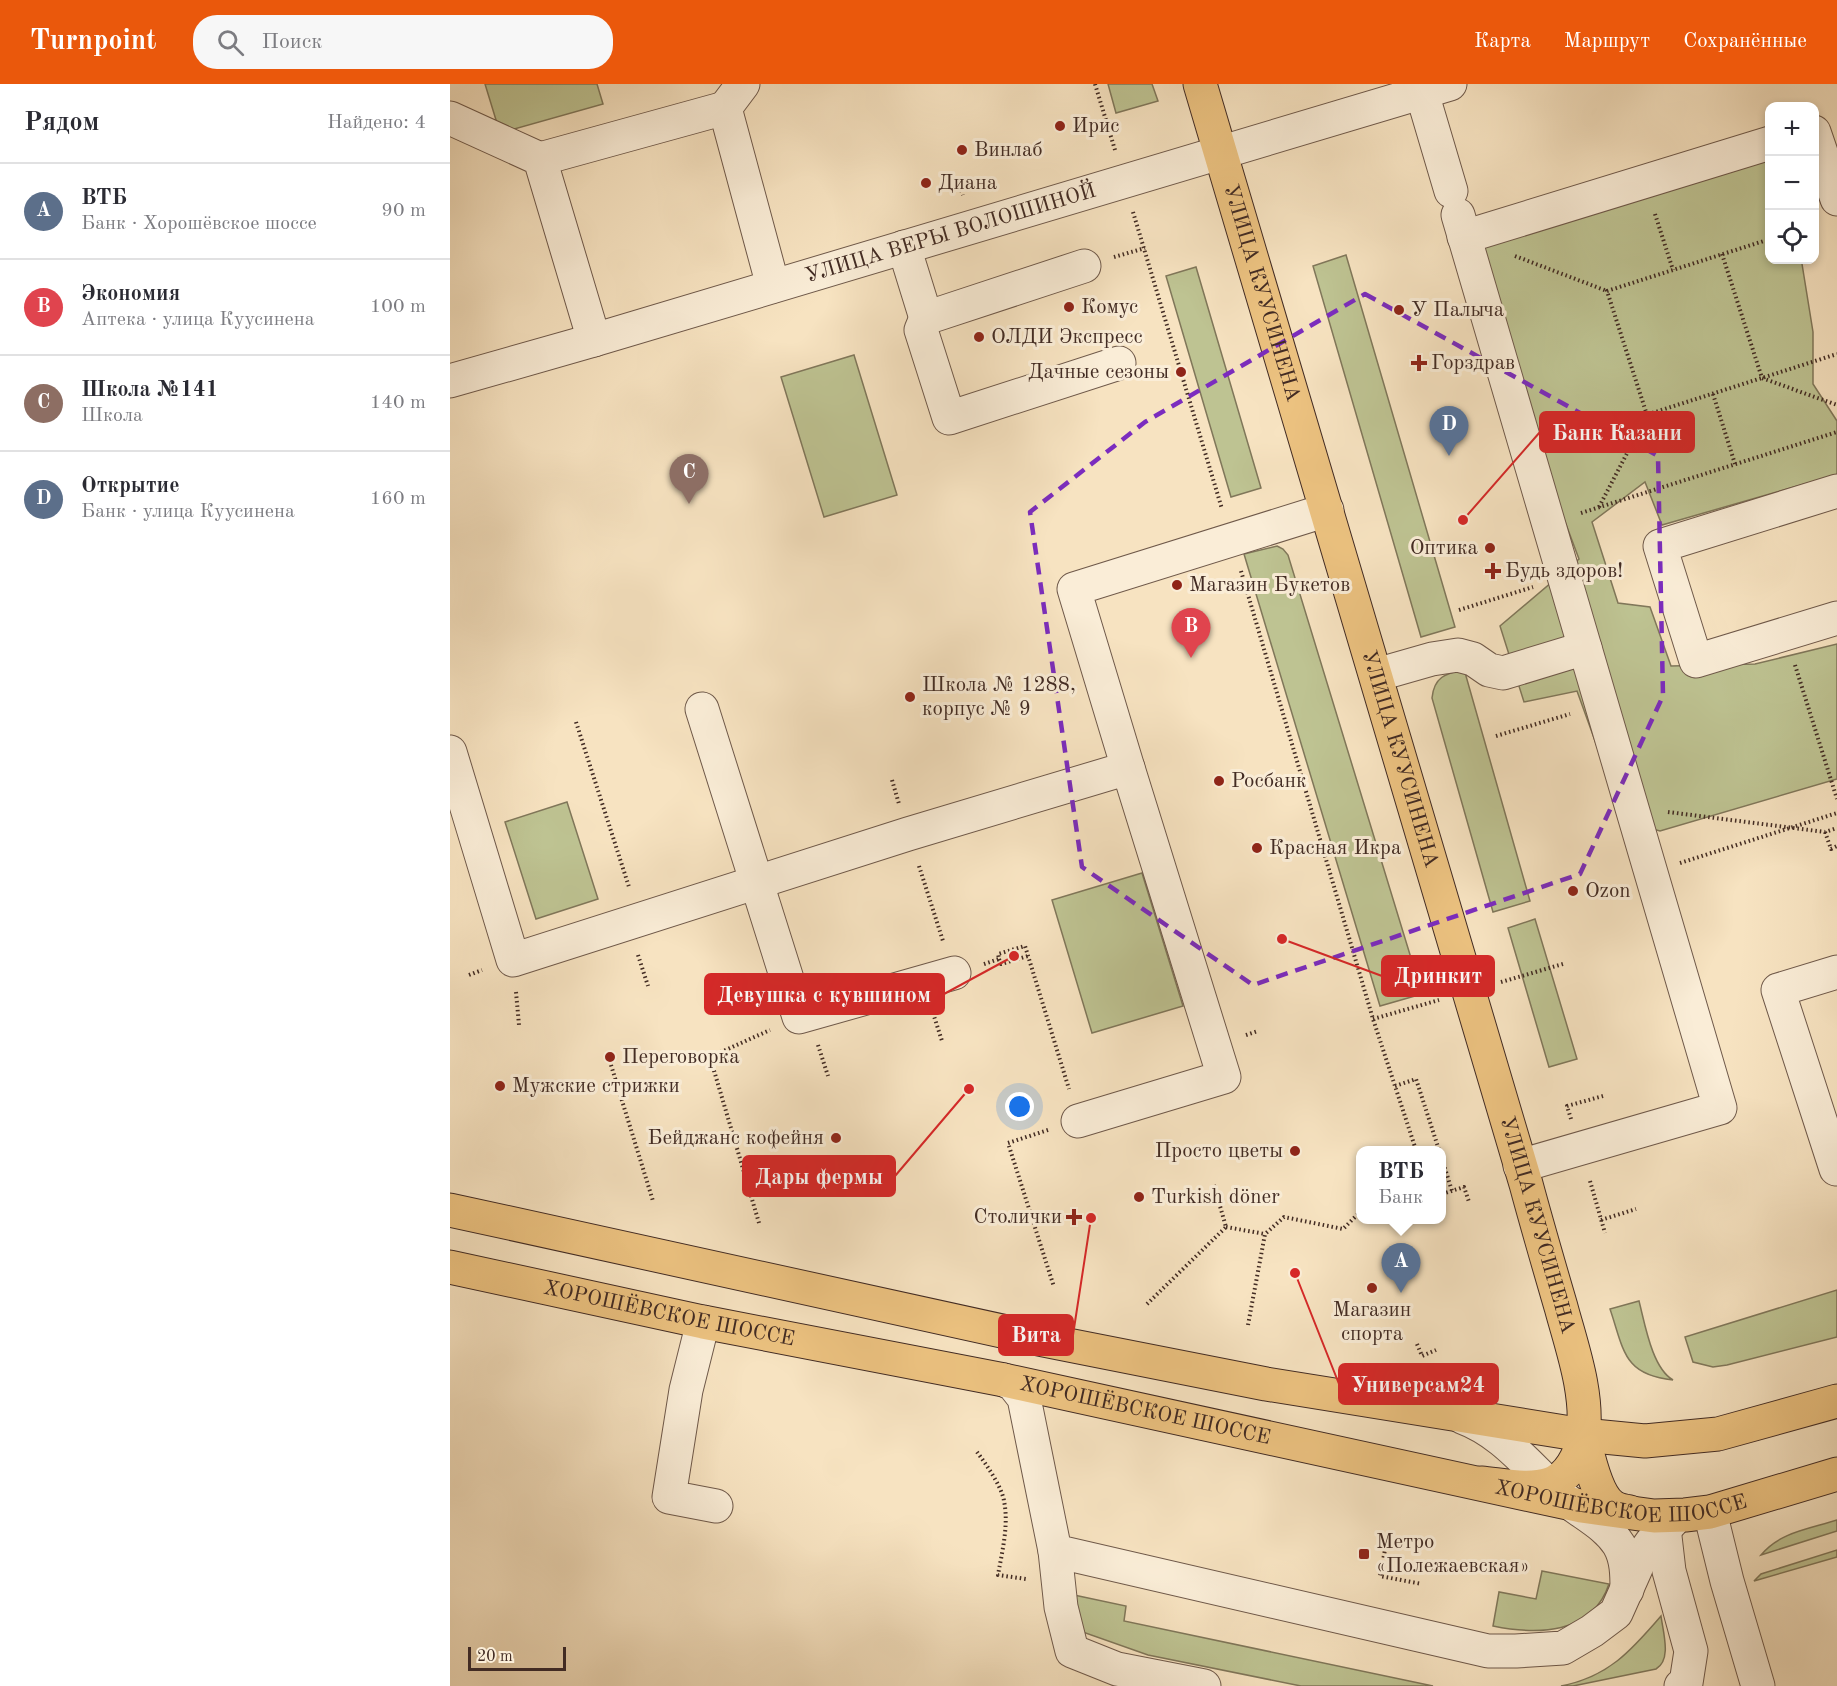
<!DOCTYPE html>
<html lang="ru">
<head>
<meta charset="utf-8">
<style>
	:root { --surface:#fff; --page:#f7f7f7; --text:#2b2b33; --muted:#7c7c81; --line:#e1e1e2; --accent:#ea580c }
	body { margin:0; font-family:"Old Standard TT",serif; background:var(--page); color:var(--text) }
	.controls { position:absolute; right:18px; top:18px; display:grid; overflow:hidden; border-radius:12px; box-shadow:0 3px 9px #0003 }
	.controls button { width:54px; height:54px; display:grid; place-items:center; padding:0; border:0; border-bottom:2px solid var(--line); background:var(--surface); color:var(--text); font:30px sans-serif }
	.scale { position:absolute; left:18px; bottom:15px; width:98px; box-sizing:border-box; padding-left:6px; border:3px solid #422b23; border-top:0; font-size:16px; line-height:21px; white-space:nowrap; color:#422b23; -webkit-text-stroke:4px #faedd7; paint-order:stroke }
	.you { position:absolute; left:570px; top:1023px; width:21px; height:21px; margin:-15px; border:4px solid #fff; border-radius:50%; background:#1a73e8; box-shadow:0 0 0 9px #1a73e833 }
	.badge { display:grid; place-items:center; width:39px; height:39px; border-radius:50%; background:var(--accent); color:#fff; font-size:20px; font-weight:700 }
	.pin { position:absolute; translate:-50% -50px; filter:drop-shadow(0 2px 3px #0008) }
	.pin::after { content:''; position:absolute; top:32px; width:21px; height:18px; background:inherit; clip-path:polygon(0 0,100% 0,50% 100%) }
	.popup { position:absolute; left:906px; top:1062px; width:90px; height:78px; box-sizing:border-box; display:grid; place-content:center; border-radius:12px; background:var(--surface); filter:drop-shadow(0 2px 4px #0005); font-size:20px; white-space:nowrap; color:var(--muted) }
	.popup b { font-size:22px; color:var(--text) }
	.popup::after { content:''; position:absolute; left:50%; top:100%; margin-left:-12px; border:12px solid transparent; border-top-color:var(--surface) }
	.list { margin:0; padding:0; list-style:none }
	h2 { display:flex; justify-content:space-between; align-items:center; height:78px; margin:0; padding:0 24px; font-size:26px }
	h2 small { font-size:20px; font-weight:400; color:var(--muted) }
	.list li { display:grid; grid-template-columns:39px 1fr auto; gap:18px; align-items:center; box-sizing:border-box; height:96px; padding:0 24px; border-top:2px solid var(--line) }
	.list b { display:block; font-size:22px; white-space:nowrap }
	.list p { margin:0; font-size:20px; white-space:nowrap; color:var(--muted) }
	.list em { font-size:20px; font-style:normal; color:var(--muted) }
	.icon { flex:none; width:33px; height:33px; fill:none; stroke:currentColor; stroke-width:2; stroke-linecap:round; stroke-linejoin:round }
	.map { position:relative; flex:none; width:1387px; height:1602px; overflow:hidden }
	header { display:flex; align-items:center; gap:36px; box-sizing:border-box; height:84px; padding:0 30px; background:var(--accent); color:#fff }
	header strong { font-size:28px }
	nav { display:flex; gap:33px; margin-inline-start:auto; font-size:21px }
	.search { width:420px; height:54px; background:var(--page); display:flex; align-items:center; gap:15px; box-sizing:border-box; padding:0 21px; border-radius:24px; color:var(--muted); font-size:22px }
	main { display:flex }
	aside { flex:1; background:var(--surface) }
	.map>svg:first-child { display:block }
</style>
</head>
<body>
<header>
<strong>Turnpoint</strong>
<div class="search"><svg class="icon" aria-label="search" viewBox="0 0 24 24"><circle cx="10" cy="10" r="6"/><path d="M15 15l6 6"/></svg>Поиск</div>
<nav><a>Карта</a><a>Маршрут</a><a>Сохранённые</a></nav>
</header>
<main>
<aside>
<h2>Рядом<small>Найдено: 4</small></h2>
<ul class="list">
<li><span class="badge" style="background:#5c6f8a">A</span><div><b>ВТБ</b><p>Банк · Хорошёвское шоссе</p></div><em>90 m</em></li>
<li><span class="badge" style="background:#e0444e">B</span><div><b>Экономия</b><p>Аптека · улица Куусинена</p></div><em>100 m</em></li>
<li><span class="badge" style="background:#8d6e63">C</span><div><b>Школа №141</b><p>Школа</p></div><em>140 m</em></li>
<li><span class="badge" style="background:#5c6f8a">D</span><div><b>Открытие</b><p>Банк · улица Куусинена</p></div><em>160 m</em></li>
</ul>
</aside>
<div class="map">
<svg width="1387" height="1602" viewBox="0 0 1387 1602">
	<rect width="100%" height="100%" fill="#f7e3c1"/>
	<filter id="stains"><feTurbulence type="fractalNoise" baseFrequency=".00333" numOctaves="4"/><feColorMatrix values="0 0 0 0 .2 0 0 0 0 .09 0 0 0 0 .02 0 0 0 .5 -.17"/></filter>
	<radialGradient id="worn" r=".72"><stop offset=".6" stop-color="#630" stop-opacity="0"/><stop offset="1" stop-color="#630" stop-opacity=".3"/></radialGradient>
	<g fill="#bec392" stroke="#80775a" stroke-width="1.5">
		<polygon points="35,0 147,0 153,20 50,49"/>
		<polygon points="658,0 702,0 708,17 666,29"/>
		<polygon points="1309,51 1319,82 1320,176 1350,176 1352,180 1363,248 1363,300 1387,337 1387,397 1358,399 1212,441 1195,398 1142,438 1168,519 1200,523 1221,582 1305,580 1387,560 1387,695 1210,747 1174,737 1127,607 1074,618 1050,542 1129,475 1096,387 999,152"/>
		<polygon points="896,171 1005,543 971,553 863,182"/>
		<polygon points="746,183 811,404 781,413 716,192"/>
		<polygon points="404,271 447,411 374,433 331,293"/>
		<polygon points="827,462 833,465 838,471 972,910 930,922 794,470"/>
		<path d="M1014,585L1080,817L1043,828L982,614C984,593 995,590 1014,585Z"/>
		<polygon points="117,718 148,815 86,835 55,738"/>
		<polygon points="692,789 733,922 642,949 602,816"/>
		<polygon points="1085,835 1127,975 1099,983 1058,844"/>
		<polygon points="1387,1206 1387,1253 1277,1281 1263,1283 1243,1278 1235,1253"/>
		<path d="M1189,1217C1195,1240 1202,1284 1223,1296C1173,1291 1174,1266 1160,1225Z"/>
		<path d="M1387,1436V1447L1311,1471C1330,1448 1359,1445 1387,1436Z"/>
		<polygon points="1387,1466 1387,1473 1304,1497 1311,1490"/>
		<path d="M1092,1487L1159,1500C1142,1551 1087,1551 1043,1542L1049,1508L1086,1515Z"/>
		<polygon points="624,1511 676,1522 674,1537 983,1602 851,1602 698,1571 627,1546"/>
		<path d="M1211,1532C1213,1548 1222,1576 1206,1585L1123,1602H1111C1158,1593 1181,1567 1211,1532Z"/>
	</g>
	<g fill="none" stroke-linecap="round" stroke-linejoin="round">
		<defs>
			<g id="minor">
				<polyline points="293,0 275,24 323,202"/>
				<polyline points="972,9 1001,107"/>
				<polyline points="0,34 90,75 144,256"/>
				<polyline points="1364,48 1387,115"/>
				<polyline points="90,75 275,24"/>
				<polyline points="1008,131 1135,564"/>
				<polyline points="1014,153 1320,59"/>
				<polyline points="454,163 476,234 634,182"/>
				<polyline points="476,234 471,246 499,334 669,279"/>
				<path id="s1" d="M0,297L144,256L1000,0"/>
				<polyline points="1387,407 1210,462 1246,577 1387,534"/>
				<polyline points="926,591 982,575 1008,571 1023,575 1039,586 1053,589 1135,564 1270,1024 1070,1082"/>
				<polyline points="252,625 349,933 504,889"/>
				<polyline points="0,668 63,876 458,750 678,684 624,505 877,426"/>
				<polyline points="628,1037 774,993 678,684"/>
				<polyline points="1386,1085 1328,906 1387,888"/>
				<polyline points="253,1238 236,1306 219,1413 266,1422"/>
				<polyline points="554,1296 563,1300 574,1314 605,1467 1038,1567 1066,1567 1113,1564 1142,1547 1166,1529 1191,1473 1201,1459 1227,1432"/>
				<path d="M1012,1333C1058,1350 1083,1390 1120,1419C1137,1432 1157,1442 1169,1461C1177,1475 1177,1491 1177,1506"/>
				<polyline points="1260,1428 1277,1497 1308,1602"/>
				<polyline points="1214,1444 1219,1487 1241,1567 1236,1599 1231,1602"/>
				<polyline points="605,1467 611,1523 622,1567 667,1585 754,1602"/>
			</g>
			<g id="major">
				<path id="s2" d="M750,0L1076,1100C1087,1141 1099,1182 1111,1223C1122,1264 1139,1310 1133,1353C1130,1372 1119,1393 1100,1400C1079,1407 1053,1401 1031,1399"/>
				<polyline points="0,1126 593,1256 816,1300 1133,1351 1195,1357 1268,1350 1387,1317"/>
				<path id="s3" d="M0,1183L253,1238L554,1296L1131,1422L1204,1432L1235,1431L1260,1428L1387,1390"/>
				<path d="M1133,1351C1138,1370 1145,1410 1162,1422C1167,1426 1174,1427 1180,1428"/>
			</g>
		</defs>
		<use href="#minor" stroke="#6f594a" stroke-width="35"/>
		<use href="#major" stroke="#422b23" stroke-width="35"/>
		<g stroke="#422b23" stroke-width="4" stroke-dasharray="1.5 3" stroke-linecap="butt">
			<polyline points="645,0 665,66"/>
			<polyline points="508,98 513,111"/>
			<polyline points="683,128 772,425"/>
			<polyline points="1205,130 1223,186"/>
			<polyline points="1272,170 1312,294 1387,321"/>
			<polyline points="1065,172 1157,207"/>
			<polyline points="664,173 695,164"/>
			<polyline points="1263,310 1285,380"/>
			<polyline points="1108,359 1387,270"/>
			<polyline points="1149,423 1197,331 1157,207 1320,155"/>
			<polyline points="1131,429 1387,348"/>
			<polyline points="791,487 923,935 966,1066"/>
			<polyline points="1009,526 1083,503"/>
			<polyline points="1345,581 1387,715"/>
			<polyline points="126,638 179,803"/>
			<polyline points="1046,652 1120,630"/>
			<polyline points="442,696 449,720"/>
			<polyline points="1218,728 1375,748 1387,744"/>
			<polyline points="1375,748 1381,765 1387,762"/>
			<polyline points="1230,779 1387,729"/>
			<polyline points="469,782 493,857"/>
			<polyline points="188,871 198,902"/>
			<polyline points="549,875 551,880 578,872"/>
			<polyline points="534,880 549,875 548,870 575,862 619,1005"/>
			<polyline points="19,891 32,886"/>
			<polyline points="1051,898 1113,880"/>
			<polyline points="66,908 69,941"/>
			<polyline points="483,929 492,957"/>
			<polyline points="923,935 989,916"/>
			<polyline points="796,951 808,947"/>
			<polyline points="368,961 378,992"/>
			<polyline points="161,981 203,1117"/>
			<polyline points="945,1002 966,995 989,1066"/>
			<polyline points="1121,1035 1117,1022 1153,1012"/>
			<polyline points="598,1046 558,1059 604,1203"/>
			<polyline points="992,1075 1002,1107"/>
			<polyline points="1140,1097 1155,1149"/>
			<polyline points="764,1101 776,1143"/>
			<polyline points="992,1110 1014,1103 1019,1118"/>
			<polyline points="1151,1136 1186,1125"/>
			<polyline points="309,1139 260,973 320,946"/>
			<polyline points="776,1143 815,1150"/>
			<polyline points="697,1220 776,1143"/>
			<polyline points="798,1241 815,1150 834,1133 893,1145 910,1128"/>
			<polyline points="967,1260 972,1272 986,1266"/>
			<path d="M527,1368C536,1380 552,1403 554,1417C559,1441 552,1468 548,1491L576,1495"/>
			<polyline points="938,1450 930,1492 972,1500"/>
		</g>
		<use href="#minor" stroke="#faedd7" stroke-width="33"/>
		<use href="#major" stroke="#ecc280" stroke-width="33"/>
	</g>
	<path fill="none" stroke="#7b2cbf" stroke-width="4.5" stroke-dasharray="12 8" stroke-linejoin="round" d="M915,210L1208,372L1213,612L1130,790L803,901L632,783L580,428L695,338Z"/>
	<g fill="#8f2418" stroke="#faedd7" stroke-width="2">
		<circle cx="610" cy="42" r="6"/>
		<circle cx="512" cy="66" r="6"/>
		<circle cx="476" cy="99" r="6"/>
		<circle cx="619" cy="223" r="6"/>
		<circle cx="949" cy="226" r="6"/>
		<circle cx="529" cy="253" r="6"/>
		<path d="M966 270h6v6h6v6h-6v6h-6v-6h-6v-6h6z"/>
		<circle cx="731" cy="288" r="6"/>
		<circle cx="1040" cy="464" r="6"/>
		<path d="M1040 478h6v6h6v6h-6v6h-6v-6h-6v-6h6z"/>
		<circle cx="727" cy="501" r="6"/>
		<circle cx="460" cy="613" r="6"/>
		<circle cx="769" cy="697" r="6"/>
		<circle cx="807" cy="764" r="6"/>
		<circle cx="1123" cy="807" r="6"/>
		<circle cx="160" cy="973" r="6"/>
		<circle cx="50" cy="1002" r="6"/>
		<circle cx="386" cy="1054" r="6"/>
		<circle cx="845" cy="1067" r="6"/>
		<circle cx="689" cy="1113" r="6"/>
		<path d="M621 1124h6v6h6v6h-6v6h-6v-6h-6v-6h6z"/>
		<circle cx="922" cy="1204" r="6"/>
		<rect x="908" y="1464" width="12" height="12" rx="3"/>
	</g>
	<g text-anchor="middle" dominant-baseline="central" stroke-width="6" stroke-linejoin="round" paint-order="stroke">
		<g font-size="21" fill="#422b23" stroke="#faedd7" text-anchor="start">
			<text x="622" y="42">Ирис</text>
			<text x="524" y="66">Винлаб</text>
			<text x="488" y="99">Диана</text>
			<text x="631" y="223">Комус</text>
			<text x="961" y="226">У Палыча</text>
			<text x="541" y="253">ОЛДИ Экспресс</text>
			<text x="981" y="279">Горздрав</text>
			<text x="719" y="288" text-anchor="end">Дачные сезоны</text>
			<text x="1028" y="464" text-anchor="end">Оптика</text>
			<text x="1055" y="487">Будь здоров!</text>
			<text x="739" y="501">Магазин Букетов</text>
			<text x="472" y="601">Школа № 1288,<tspan x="472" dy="24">корпус № 9</tspan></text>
			<text x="781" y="697">Росбанк</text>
			<text x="819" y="764">Красная Икра</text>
			<text x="1135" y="807">Ozon</text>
			<text x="172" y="973">Переговорка</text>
			<text x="62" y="1002">Мужские стрижки</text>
			<text x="374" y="1054" text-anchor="end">Бейджанс кофейня</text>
			<text x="833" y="1067" text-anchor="end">Просто цветы</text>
			<text x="701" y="1113">Turkish döner</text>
			<text x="612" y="1133" text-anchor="end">Столички</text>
			<text x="922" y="1226" text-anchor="middle">Магазин<tspan x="922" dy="24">спорта</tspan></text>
			<text x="926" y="1458">Метро<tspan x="926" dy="24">«Полежаевская»</tspan></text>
		</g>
		<g font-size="21" fill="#422b23" stroke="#faedd7">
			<text stroke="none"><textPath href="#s1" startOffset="522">УЛИЦА ВЕРЫ ВОЛОШИНОЙ</textPath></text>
			<text stroke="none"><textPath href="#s2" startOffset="218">УЛИЦА КУУСИНЕНА</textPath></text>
			<text stroke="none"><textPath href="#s2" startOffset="704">УЛИЦА КУУСИНЕНА</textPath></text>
			<text stroke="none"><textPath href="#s2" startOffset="1190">УЛИЦА КУУСИНЕНА</textPath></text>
			<text stroke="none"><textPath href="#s3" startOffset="224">ХОРОШЁВСКОЕ ШОССЕ</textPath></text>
			<text stroke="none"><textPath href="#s3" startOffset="710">ХОРОШЁВСКОЕ ШОССЕ</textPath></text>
			<text stroke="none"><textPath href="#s3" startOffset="1196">ХОРОШЁВСКОЕ ШОССЕ</textPath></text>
		</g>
	</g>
	<path fill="none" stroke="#d62828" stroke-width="2" d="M1013 436L1090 348M832 855L932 892M564 872L494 910M519 1005L445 1092M641 1134L623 1251M845 1189L889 1300"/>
	<g fill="#d62828" stroke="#faedd7" stroke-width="2">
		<circle cx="1013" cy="436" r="6"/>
		<circle cx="832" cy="855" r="6"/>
		<circle cx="564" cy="872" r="6"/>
		<circle cx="519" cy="1005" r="6"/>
		<circle cx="641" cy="1134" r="6"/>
		<circle cx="845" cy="1189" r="6"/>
	</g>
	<g fill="#d62828" stroke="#d62828" stroke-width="2">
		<rect x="1090" y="328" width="154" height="40" rx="6"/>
		<rect x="932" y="872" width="112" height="40" rx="6"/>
		<rect x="255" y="890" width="239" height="40" rx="6"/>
		<rect x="293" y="1072" width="152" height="40" rx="6"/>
		<rect x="549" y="1231" width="74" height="40" rx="6"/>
		<rect x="889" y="1280" width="159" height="40" rx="6"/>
	</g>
	<g font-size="22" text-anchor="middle" font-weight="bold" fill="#fff">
		<text x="1167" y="356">Банк Казани</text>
		<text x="988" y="899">Дринкит</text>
		<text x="374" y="918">Девушка с кувшином</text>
		<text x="369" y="1100">Дары фермы</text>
		<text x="586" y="1258">Вита</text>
		<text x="968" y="1308">Универсам24</text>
	</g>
	<rect width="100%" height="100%" filter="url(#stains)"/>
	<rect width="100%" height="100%" fill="url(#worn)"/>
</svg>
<div class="controls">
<button>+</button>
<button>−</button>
<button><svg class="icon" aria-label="locate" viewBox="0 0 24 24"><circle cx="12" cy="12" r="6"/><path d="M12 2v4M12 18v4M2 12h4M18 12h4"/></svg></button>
</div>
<div class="scale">20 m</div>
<div class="you"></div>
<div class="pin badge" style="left:951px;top:1209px;background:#5c6f8a">A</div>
<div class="popup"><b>ВТБ</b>Банк</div>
<div class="pin badge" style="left:741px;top:574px;background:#e0444e">B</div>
<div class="pin badge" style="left:239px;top:420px;background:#8d6e63">C</div>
<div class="pin badge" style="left:999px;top:372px;background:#5c6f8a">D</div>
</div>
</main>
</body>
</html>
